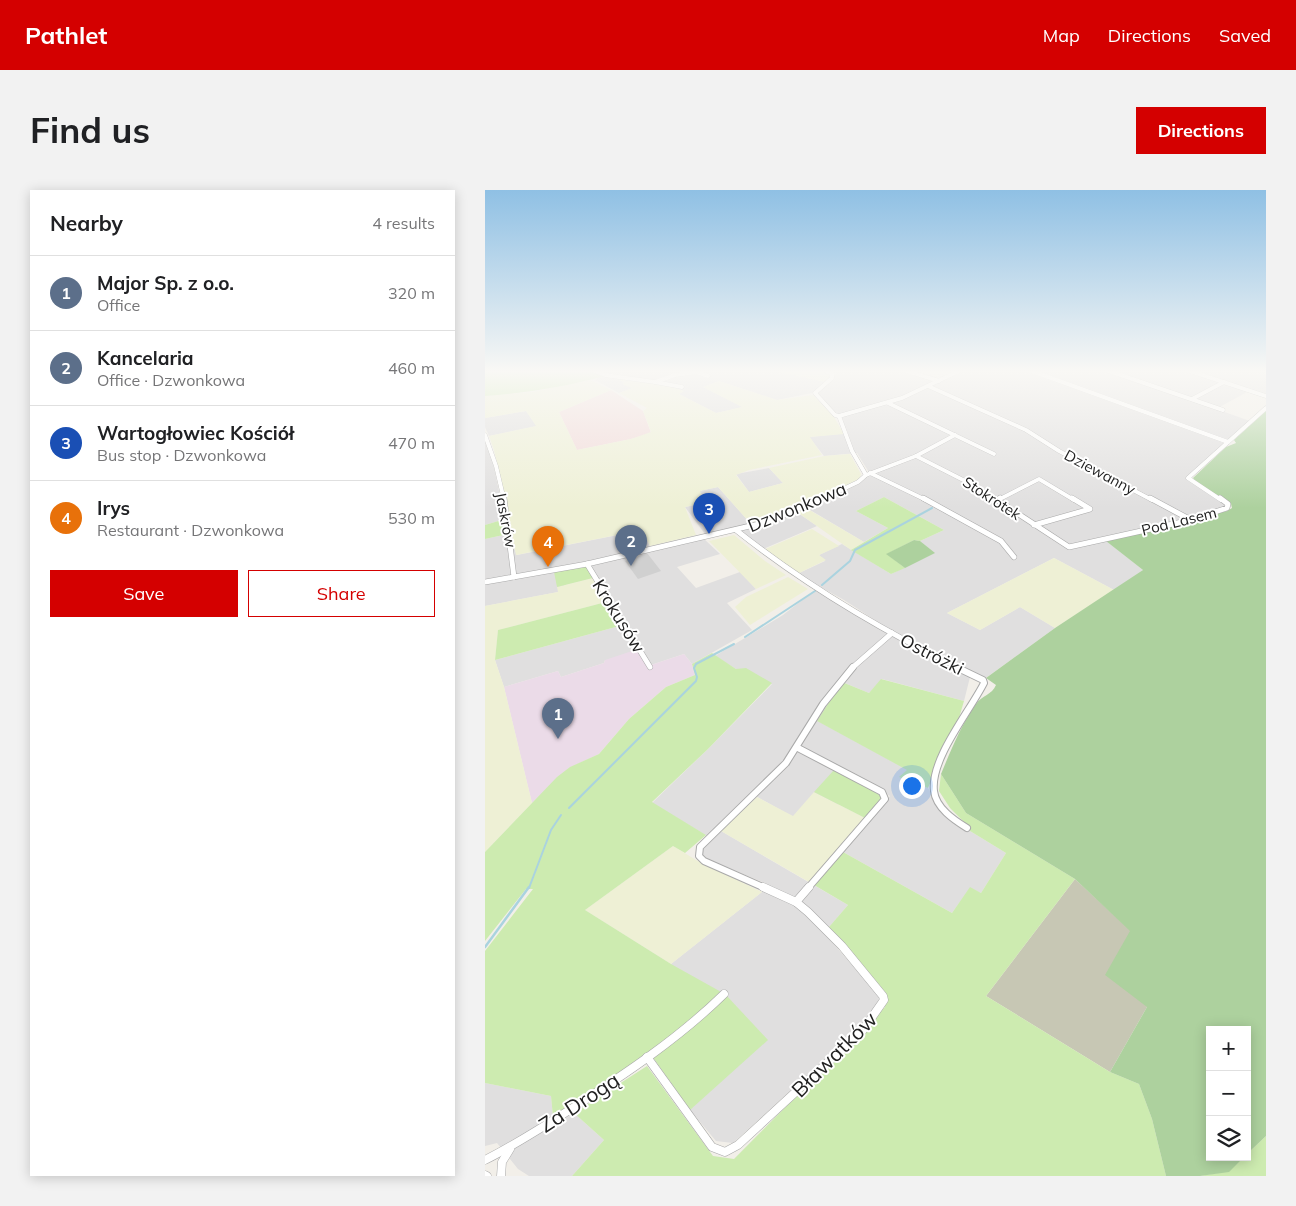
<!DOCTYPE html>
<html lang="en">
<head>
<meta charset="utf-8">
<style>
	:root { --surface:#fff; --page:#f2f2f2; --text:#202124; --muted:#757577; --line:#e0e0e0; --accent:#d40000 }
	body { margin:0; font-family:Mulish,sans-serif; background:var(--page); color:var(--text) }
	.controls { position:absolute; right:15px; bottom:15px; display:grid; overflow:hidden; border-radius:0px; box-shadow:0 2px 12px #0003 }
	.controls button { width:45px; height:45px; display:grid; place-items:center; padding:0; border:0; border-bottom:1px solid var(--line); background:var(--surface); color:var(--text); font:25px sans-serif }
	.you { position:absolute; left:426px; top:595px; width:18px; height:18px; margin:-12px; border:4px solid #fff; border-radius:50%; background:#1a73e8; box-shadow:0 0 0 8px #1a73e833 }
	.badge { display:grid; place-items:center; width:32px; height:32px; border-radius:50%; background:var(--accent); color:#fff; font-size:16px; font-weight:700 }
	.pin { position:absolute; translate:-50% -41px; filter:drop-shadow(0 1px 2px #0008) }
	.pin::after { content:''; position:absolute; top:26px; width:18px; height:15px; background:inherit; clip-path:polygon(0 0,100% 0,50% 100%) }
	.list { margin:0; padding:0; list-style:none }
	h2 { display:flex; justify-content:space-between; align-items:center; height:65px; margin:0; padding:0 20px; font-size:21px }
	h2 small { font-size:16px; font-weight:400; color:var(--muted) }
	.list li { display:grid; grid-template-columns:32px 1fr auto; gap:15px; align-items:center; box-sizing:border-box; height:75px; padding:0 20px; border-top:1px solid var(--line) }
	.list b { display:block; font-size:19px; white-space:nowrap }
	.list p { margin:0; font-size:16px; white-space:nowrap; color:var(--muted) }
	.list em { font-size:16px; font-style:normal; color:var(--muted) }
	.actions { display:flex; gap:10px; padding:15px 20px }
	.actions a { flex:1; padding:11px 0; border:1px solid var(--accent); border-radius:0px; text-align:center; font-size:18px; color:var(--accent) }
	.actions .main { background:var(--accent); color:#fff }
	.icon { flex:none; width:28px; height:28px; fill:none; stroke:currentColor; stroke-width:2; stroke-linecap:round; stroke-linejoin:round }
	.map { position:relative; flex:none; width:781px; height:986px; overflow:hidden; border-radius:0px }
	header { display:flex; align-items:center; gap:30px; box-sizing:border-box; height:70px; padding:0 25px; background:var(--accent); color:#fff }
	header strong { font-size:24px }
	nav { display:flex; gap:28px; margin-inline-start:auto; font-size:18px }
	.intro { display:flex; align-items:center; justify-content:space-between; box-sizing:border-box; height:120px; padding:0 30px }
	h1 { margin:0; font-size:35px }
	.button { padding:12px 22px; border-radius:0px; background:var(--accent); color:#fff; font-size:18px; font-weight:700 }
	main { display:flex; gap:30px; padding:0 30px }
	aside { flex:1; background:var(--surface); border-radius:0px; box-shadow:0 2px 12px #0003 }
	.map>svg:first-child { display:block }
</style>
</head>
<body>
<header>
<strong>Pathlet</strong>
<nav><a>Map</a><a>Directions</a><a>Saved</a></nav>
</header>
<div class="intro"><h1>Find us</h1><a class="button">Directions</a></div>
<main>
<aside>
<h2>Nearby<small>4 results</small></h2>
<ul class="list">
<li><span class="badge" style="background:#5c6f8a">1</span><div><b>Major Sp. z o.o.</b><p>Office</p></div><em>320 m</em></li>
<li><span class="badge" style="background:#5c6f8a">2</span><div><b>Kancelaria</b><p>Office · Dzwonkowa</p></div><em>460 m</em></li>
<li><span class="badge" style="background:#1a4fb4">3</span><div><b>Wartogłowiec Kościół</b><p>Bus stop · Dzwonkowa</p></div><em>470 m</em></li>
<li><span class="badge" style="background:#e8710a">4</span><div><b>Irys</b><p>Restaurant · Dzwonkowa</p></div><em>530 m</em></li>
</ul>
<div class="actions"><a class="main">Save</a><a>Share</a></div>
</aside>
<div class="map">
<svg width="781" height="986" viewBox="0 0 781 986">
	<rect width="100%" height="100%" fill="#f2efe9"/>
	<g fill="#e0dfdf">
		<polygon points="125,180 286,180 340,192 327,203 292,210 234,191 218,197 258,217 231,223 194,204 198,201 135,190 148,198 134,203 110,190"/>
		<polygon points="340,180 425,180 456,190 471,180 699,180 764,201 731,219 765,231 704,286 704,289 743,314 742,318 706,330 619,349 658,380 629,400 569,368 462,423 495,440 535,417 570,438 498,490 486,483 479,511 397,489 384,503 357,492 329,529 423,580 415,587 443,598 454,617 485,641 521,663 496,703 485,698 467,723 358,662 405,606 398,602 308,627 269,605 224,647 167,613 223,559 287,494 251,479 230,466 298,425 330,400 422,451 359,410 312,384 340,371 334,365 357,354 406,384 449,363 435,351 459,340 399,307 371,321 403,338 379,352 320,317 385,284 372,263 339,266 324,247 363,243 355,228 333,207 332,203 349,183"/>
		<polygon points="704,180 781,180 781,205"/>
		<polygon points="41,221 52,236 4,246 0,237 0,228"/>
		<polygon points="0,249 5,259 20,329 0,335"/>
		<polygon points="284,278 298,293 264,302 251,284"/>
		<polygon points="233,297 266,334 220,344 200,317 219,313 214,301"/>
		<polygon points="310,321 332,336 276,360 251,340"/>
		<polygon points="158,340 166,359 218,348 235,364 192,377 211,398 255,382 271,399 242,413 267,440 207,474 199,464 166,475 120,470 119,473 76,487 73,481 19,497 10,470 138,435 102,374 73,402 0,416 0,349 23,344 32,365"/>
		<polygon points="236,641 363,715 339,743 395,807 388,822 363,848 248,953 231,951 205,920 186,774 277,702 282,694 224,670 217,664 219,655"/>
		<polygon points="0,893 66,906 68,927 89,923 119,950 87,986 44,986 33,979 12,953 0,956"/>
	</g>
	<polygon fill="#f2dad9" points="126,200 158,221 166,243 146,249 92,260 74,222"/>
	<polygon fill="#ebdbe8" points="156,458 166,475 199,464 207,474 210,485 181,497 144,529 114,564 84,578 47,613 19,497 73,481 76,487 119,473 120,470"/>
	<polygon fill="#d0d0d0" points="162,363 176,381 153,389 140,371"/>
	<polygon fill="#c7c7b4" points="590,689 646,741 662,817 625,882 501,806"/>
	<g fill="#eef0d5">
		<polygon points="286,180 337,180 345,184 345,188 340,192"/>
		<polygon points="140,188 185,196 199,201 194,204 231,223 257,217 218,197 234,191 292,210 328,205 349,227 359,244 325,247 337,265 264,280 251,285 264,302 298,293 284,278 339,266 365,264 376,284 374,289 317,316 281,331 266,334 233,297 215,301 220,313 200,317 211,345 165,356 157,340 31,365 9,260 4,246 51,236 41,221 0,228 0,206 47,202 105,190 126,200 74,222 92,260 146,249 166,242 158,221 162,218 134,203 147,198 137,194 140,192 134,190"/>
		<polygon points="321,318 379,352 366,360 312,322"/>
		<polygon points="327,339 354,356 334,365 341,370 312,384 278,360"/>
		<polygon points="249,345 280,371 301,385 271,399 224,351"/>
		<polygon points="569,368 629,400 570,438 535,417 495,440 462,423"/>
		<polygon points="303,387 323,399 265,435 250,417 261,407"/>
		<polygon points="108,388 121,412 13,440 10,470 19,497 47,613 0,662 0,416 73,402 72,397"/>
		<polygon points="329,602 380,628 324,692 236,641 272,607 308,626"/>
		<polygon points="188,656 211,670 277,702 186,774 100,720"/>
	</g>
	<g fill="#cdebb0">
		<path d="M0,180H125L120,182L119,186C80,197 40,203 0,206Z"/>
		<polygon points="399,307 459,340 435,351 429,350 402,364 420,378 406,384 366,360 403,338 371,321"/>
		<polygon points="20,329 23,344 0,349 0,335"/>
		<polygon points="101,376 108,388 72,397 69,382"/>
		<polygon points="121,412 138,435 10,470 13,440"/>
		<polygon points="227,463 251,479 261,478 287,493 223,559 167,612 221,645 200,663 188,656 100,720 186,774 238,803 161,866 68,927 66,906 0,893 0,761 48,699 41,699 0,751 0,662 72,587 85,577 114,564 144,529 181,497 210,485 207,474"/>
		<polygon points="396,489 479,511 474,528 443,598 414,587 422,580 332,531 357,492 384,503"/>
		<polygon points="349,580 394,604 396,609 380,628 329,602"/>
		<polygon points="456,584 481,623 590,689 501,806 625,882 654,894 667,929 681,986 87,986 119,950 89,923 162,876 228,966 249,969 400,817 401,803 344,737 363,715 329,695 358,662 467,723 485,697 496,703 521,663 485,641 478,631 465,618 454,601"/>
		<polygon points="241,805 283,850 205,920 167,866"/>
		<polygon points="781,946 781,986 715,986 744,981 759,967 762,967 762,964"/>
	</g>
	<g fill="#add19e">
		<path d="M781,221V946L762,964V840H725V967H759L744,982L715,986H681L667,929L654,894L625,882L662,817L620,785L645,741L590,689L481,623L456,584C466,560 476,535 491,514C497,505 507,505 511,495L501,488L570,438L658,380L621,351L742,321L747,318L746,314L710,291L708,288L741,257L751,253L749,250Z"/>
		<polygon points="429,350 435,351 450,363 420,378 401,364"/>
	</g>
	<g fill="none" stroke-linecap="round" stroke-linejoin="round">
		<g stroke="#aad3df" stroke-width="2">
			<polyline points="337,395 365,371 370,360 447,318"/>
			<polyline points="260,447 330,401"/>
			<polyline points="84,618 211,491 212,487 209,478 211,474 249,454"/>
			<polyline points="44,698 66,640 76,625"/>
		</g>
		<polyline stroke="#aad3df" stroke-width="2.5" points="0,757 44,697"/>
		<defs>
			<g id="minor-far3">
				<polyline points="107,180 120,185 170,192 190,185 212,182 223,186"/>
				<polyline points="260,180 272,180"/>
				<polyline points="339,180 347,184 347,188 330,203 350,225 354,226"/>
				<polyline points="419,180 454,191"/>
				<polyline points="544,180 743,252"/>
				<polyline points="621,180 738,220"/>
				<polyline points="702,180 781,206"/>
				<polyline points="170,192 197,197"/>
				<polyline points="443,196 541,240 574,261 667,310"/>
				<polyline points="707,209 739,192"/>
				<polyline points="403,213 509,264"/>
				<polyline points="354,226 417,208 476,180"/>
				<polyline points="354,226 367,261 381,285"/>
				<polyline points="0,245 11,276 19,310"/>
				<polyline points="431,266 488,295 511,310"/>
				<polyline points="385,283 441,310"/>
				<polyline points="335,310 373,292 381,285 431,266 470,245"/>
				<polyline points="513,310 554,289 589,310"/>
				<polyline points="736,310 703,288 781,218"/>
			</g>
			<g id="minor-far2">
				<polyline points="19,308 29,387"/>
				<polyline points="438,308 516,351 529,367"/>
				<polyline points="509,308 584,357 706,330 742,318 743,314 735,308"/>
				<polyline points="665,308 706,330"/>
				<polyline points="512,310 515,308"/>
				<polyline points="549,335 605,319 587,308"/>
				<path d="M251,340C319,394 396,440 474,478"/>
				<polyline points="102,374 165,477"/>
				<polyline points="0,392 102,374 282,332 338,308"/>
				<polyline points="367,478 407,443"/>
			</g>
			<g id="minor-far1">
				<path d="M471,477L498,490L499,493C485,521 445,569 449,601C451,618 469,630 482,638"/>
				<polyline points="313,558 397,602 400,609 323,698"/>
				<polyline points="280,698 219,671 214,666 215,657 301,573 338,514 368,477"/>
			</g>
			<g id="minor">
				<polyline points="311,712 324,697"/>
				<polyline points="162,867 227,957 240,962 253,955 378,840 399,810 398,806 357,756 323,722 311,712 278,697"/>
				<path d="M0,970C30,955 58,937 86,919C140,884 193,849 239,804"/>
				<polyline points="0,985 2,986"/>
				<polyline points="16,986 17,972 25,959"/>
			</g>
		</defs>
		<use href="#minor-far3" stroke="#a9a9a9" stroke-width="4.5"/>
		<use href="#minor-far2" stroke="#a9a9a9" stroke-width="6"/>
		<use href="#minor-far1" stroke="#a9a9a9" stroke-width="8"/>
		<use href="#minor" stroke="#a9a9a9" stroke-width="9"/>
		<use href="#minor-far3" stroke="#fff" stroke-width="4"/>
		<use href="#minor-far2" stroke="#fff" stroke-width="5"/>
		<use href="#minor-far1" stroke="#fff" stroke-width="6"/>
		<use href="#minor" stroke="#fff" stroke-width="8"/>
	</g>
	<linearGradient id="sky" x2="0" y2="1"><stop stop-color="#8fc0e4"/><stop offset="0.57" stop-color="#f9f8f5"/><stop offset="1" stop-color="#f9f8f5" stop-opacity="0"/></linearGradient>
	<rect width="781" height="318" fill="url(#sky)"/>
	<g text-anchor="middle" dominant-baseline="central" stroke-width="4" stroke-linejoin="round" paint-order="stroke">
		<g font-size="15" fill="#222" stroke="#fff">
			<text transform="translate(615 282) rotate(28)">Dziewanny</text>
			<text transform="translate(507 308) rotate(33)">Stokrotek</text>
			<text transform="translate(21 330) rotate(79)">Jaskrów</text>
			<text transform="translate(694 331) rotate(-14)">Pod Lasem</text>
		</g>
		<g font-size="18" fill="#222" stroke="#fff">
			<text transform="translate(312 317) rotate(-22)">Dzwonkowa</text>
			<text transform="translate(134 426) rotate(58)">Krokusów</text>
			<text transform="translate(447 464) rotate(27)">Ostróżki</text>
		</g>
		<g font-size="21" fill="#222" stroke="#fff">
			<text transform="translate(349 864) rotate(-45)">Bławatków</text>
			<text transform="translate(94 912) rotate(-33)">Za Drogą</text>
		</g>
	</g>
</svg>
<div class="controls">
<button>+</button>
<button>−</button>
<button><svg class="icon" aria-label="layers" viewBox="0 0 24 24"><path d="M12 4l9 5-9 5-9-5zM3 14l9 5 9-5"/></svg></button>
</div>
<div class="you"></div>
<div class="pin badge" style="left:73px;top:549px;background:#5c6f8a">1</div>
<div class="pin badge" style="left:146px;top:376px;background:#5c6f8a">2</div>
<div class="pin badge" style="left:224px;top:344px;background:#1a4fb4">3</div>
<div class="pin badge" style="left:63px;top:377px;background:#e8710a">4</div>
</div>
</main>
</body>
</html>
